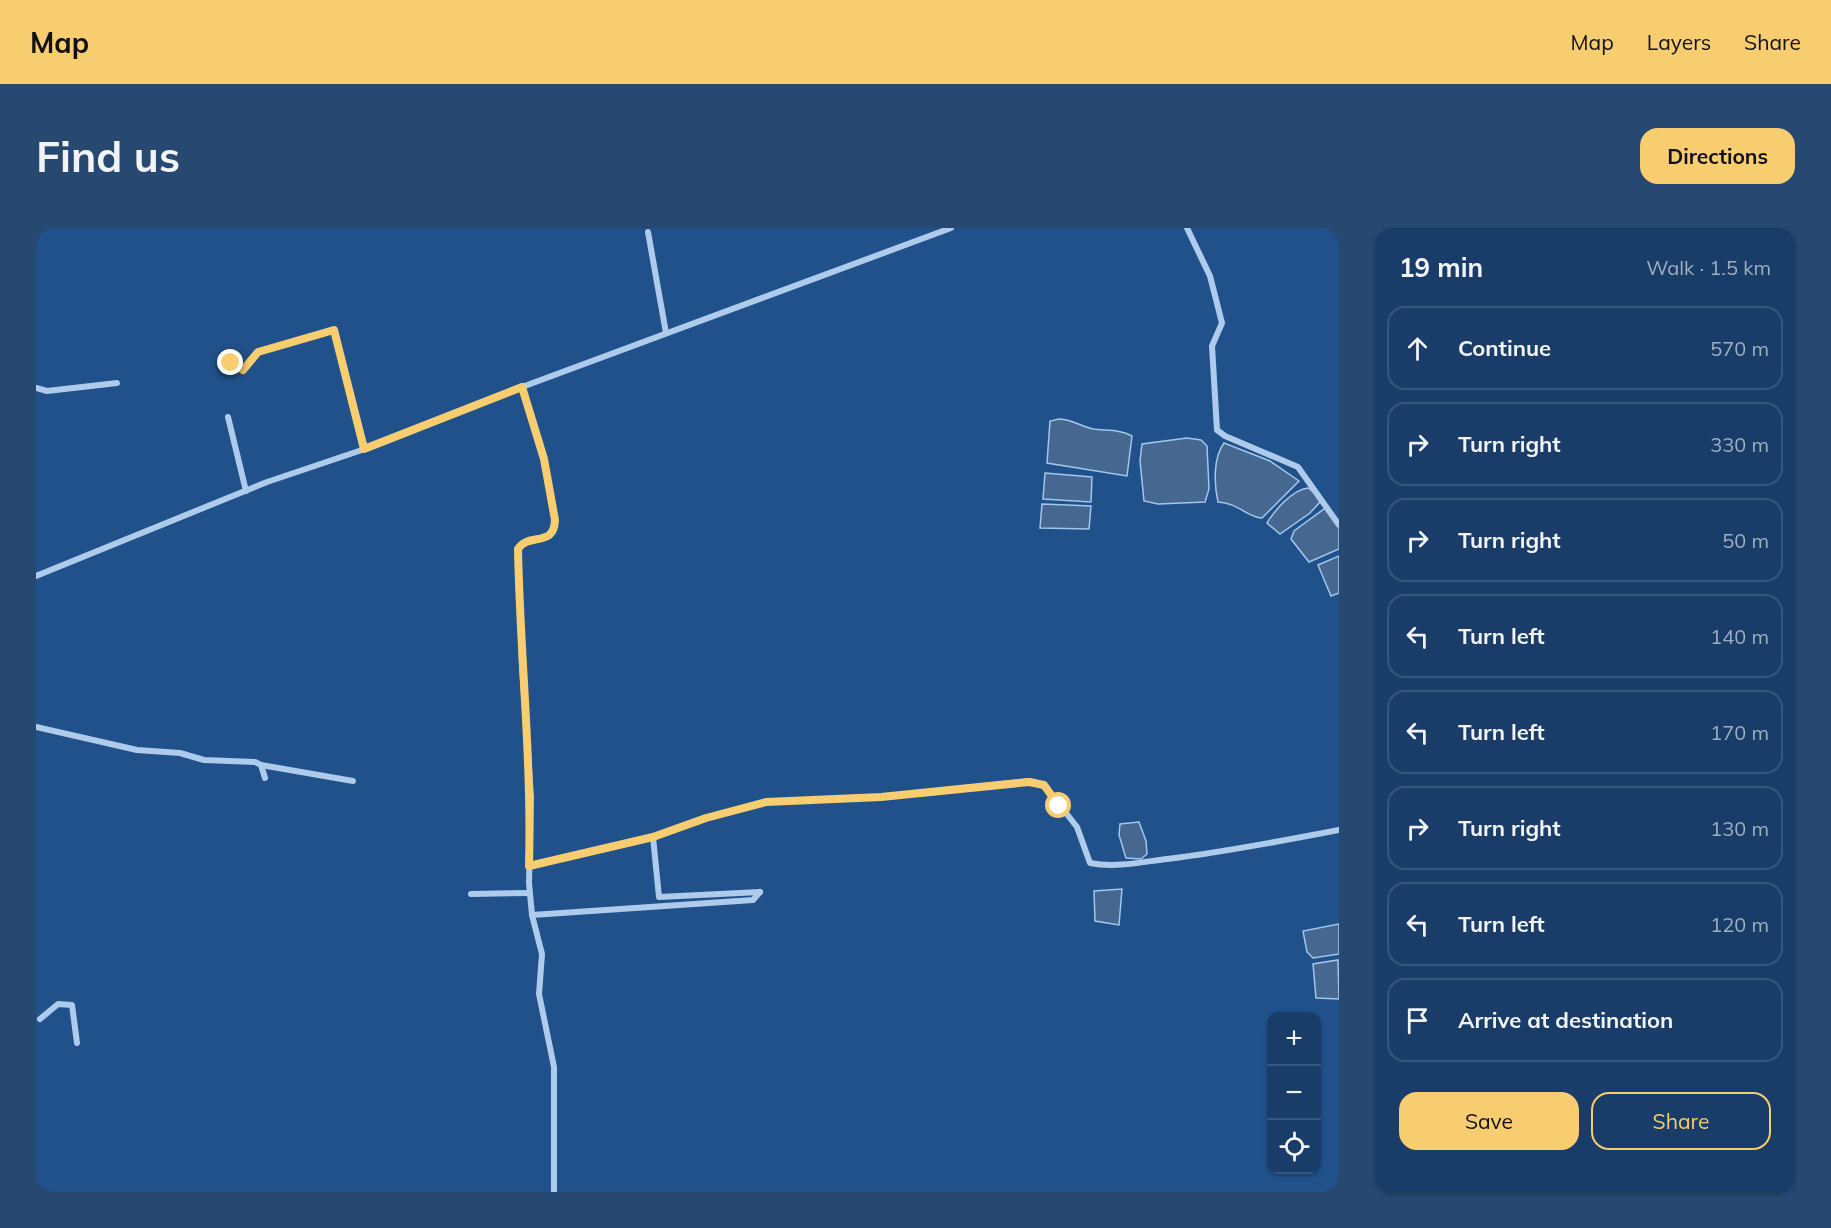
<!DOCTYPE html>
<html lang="en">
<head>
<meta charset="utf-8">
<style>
	:root { --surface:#193d68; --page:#264871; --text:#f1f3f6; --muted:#9faec0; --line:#37567c; --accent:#f7cd6f }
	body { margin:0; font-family:Mulish,sans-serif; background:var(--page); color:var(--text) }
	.controls { position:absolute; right:18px; bottom:18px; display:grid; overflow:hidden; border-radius:12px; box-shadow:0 2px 4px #0004 }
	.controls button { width:54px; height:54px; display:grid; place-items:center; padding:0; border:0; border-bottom:2px solid var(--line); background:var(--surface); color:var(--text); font:30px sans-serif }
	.stop { position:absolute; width:18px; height:18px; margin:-14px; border:4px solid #f7cd6f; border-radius:50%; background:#fff }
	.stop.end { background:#f7cd6f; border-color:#fff; box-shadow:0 2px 6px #0008 }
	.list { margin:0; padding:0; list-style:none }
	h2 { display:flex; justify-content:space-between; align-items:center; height:78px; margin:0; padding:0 24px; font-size:26px }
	h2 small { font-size:20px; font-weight:400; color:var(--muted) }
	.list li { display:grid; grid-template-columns:39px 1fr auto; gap:18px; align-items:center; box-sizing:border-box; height:84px; margin:0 12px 12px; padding:0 12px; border:2px solid var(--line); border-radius:18px }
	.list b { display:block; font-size:22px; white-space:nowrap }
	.list em { font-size:20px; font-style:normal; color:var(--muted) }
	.actions { display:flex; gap:12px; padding:18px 24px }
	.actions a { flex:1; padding:14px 0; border:2px solid var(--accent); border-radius:18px; text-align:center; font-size:21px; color:var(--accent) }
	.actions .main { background:var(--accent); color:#111 }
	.icon { flex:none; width:33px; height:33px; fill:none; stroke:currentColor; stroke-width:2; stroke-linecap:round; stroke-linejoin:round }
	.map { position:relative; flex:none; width:1303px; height:964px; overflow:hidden; border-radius:18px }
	header { display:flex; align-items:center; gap:36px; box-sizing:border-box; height:84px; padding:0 30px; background:var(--accent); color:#111 }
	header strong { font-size:28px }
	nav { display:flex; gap:33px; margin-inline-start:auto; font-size:21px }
	.intro { display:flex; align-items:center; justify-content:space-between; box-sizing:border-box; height:144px; padding:0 36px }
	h1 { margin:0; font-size:42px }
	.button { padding:15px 27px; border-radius:18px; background:var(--accent); color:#111; font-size:21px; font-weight:700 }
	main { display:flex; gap:36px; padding:0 36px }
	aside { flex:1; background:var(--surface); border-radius:18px; box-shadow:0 2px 4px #0004 }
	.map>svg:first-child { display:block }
</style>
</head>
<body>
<header>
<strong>Map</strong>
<nav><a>Map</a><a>Layers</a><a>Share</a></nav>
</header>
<div class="intro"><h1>Find us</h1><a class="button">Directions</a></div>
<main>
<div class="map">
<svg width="1303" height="964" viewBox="0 0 1303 964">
	<rect width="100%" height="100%" fill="#21518a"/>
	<g fill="#456790" stroke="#a2c6ec" stroke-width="1.5">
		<path d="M1023,191C1039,192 1043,198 1057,201C1070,203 1084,201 1096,208L1091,248L1011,235L1014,193Z"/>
		<polygon points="1151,210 1165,212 1171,218 1173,261 1169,274 1122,276 1108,273 1104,233 1106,216"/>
		<path d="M1188,215L1234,233L1263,253L1226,290C1210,289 1203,275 1182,274C1178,256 1177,230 1188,215Z"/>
		<polygon points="1009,245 1056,249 1055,274 1007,271"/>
		<path d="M1272,260L1281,267L1284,274L1274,285L1244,306L1231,295C1239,282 1256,262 1272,260Z"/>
		<polygon points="1006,276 1055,278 1053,301 1004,300"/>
		<polygon points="1292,278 1303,296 1303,321 1273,334 1255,311 1258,303"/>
		<polygon points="1303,328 1303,365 1295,368 1282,337"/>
		<polygon points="1103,594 1110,613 1111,626 1105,631 1090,630 1083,607 1084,596"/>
		<polygon points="1086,661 1083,697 1059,693 1058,663"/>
		<polygon points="1303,696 1303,726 1277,730 1271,724 1267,703"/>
		<polygon points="1302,732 1303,771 1280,770 1277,736"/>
	</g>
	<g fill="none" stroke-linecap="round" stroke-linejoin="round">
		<g stroke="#aecbeb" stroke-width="6">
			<polyline points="1151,0 1174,48 1186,95 1176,118 1181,202 1189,208 1262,239 1303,297"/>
			<polyline points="612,4 630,105"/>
			<polyline points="195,135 207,142 222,124 298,102 329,221"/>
			<path d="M486,159L508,231L519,292C519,320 493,304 482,321L486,439L495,569L493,655L496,687L506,726L503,766L518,839V964"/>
			<polyline points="0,160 11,163 81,155"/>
			<polyline points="192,189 210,263"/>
			<polyline points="0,348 231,254 329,221 486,159 915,0"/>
			<polyline points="0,499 101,522 144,525 168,532 219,534 225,537 229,550"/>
			<polyline points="225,537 317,553"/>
			<polyline points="617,609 623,669 724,664"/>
			<path d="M493,638L617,609L670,590L730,574L845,569L993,553L1008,557L1041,599L1054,635C1079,640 1107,634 1131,631C1189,624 1246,613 1303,602"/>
			<polyline points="435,666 493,665"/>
			<polyline points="496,687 717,672 724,664"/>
			<polyline points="4,791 22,776 36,777 41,815"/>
		</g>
	</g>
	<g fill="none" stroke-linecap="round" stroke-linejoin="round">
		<path stroke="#f7cd6f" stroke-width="8" d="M195,135L207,142L222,124L298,102L328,221L486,159L508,231L519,292C518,320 493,304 482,321C484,427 496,532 493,638L617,609L670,590L730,574L845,569L993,554L1008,557L1023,578"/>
	</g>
</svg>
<div class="controls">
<button>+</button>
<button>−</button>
<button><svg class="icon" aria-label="locate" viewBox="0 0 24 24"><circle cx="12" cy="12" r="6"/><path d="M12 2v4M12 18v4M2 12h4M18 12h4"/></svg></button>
</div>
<div class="stop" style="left:1023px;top:578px"></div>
<div class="stop end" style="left:195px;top:135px"></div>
</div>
<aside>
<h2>19 min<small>Walk · 1.5 km</small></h2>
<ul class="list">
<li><svg class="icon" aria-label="ahead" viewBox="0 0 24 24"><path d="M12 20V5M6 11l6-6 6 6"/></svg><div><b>Continue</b></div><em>570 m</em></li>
<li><svg class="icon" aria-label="right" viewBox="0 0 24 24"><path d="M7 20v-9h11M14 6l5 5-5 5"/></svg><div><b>Turn right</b></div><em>330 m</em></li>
<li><svg class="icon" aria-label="right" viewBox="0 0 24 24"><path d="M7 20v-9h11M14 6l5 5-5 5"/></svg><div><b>Turn right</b></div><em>50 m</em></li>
<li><svg class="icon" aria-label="left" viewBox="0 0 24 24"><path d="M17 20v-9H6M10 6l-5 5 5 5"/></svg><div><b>Turn left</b></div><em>140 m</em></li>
<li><svg class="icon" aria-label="left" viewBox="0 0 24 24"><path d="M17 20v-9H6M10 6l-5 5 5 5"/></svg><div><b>Turn left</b></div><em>170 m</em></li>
<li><svg class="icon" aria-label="right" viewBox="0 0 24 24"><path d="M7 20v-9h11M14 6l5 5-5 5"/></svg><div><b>Turn right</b></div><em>130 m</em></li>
<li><svg class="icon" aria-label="left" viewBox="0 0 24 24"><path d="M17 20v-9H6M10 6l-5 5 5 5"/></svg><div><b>Turn left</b></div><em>120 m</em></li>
<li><svg class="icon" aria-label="arrive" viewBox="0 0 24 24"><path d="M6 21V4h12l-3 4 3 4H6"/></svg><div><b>Arrive at destination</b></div></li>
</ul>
<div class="actions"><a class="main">Save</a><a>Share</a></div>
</aside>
</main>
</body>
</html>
